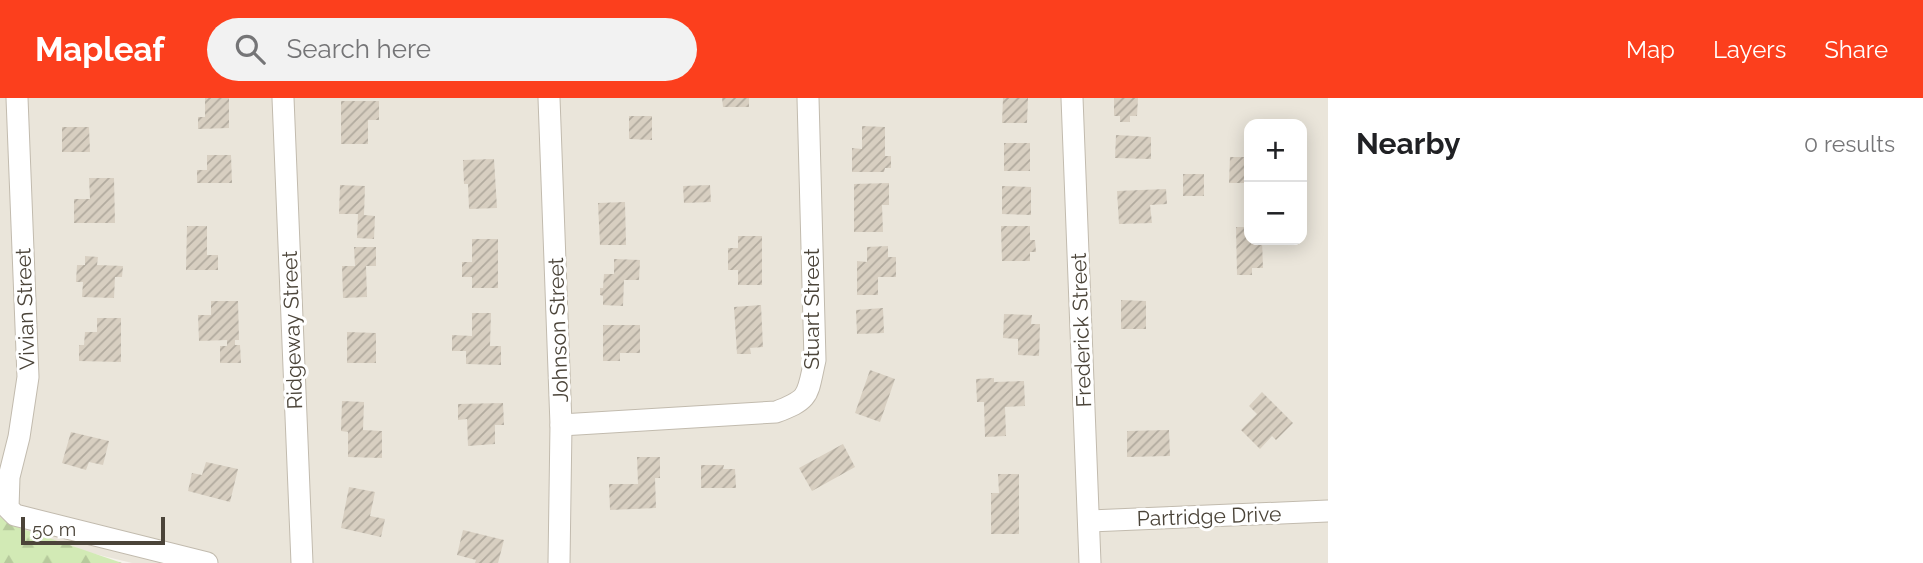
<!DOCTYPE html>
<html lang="en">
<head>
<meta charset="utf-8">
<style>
	:root { --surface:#fff; --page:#f2f2f2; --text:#202124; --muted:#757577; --line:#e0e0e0; --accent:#fc3f1d }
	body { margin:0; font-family:Raleway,sans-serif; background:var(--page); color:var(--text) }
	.controls { position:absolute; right:21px; top:21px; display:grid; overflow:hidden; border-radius:14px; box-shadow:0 4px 18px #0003 }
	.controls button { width:63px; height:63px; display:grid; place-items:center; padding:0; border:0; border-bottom:2px solid var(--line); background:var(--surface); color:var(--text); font:35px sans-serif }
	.scale { position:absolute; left:21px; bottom:18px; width:144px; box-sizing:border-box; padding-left:7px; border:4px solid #4b4439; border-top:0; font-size:19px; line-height:24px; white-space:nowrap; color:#4b4439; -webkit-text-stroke:5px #fff; paint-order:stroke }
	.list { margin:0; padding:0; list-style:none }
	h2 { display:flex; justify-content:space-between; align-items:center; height:91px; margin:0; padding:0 28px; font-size:30px }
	h2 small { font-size:23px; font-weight:400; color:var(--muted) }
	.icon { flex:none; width:38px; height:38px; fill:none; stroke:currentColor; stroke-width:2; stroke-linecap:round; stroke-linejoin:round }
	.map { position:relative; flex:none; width:1328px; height:465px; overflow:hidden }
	header { display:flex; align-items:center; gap:42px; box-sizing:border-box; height:98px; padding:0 35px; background:var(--accent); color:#fff }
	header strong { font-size:33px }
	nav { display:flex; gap:38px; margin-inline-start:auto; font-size:24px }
	.search { width:490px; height:63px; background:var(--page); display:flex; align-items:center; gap:18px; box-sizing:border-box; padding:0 24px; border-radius:38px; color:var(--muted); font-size:26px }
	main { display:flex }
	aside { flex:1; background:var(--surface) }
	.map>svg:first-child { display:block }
</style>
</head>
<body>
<header>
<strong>Mapleaf</strong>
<div class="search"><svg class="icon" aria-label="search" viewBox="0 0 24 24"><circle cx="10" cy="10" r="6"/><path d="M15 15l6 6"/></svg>Search here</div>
<nav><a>Map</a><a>Layers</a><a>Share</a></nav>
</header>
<main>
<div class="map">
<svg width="1328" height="465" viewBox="0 0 1328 465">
	<defs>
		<pattern id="forest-firs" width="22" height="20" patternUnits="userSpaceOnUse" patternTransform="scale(1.75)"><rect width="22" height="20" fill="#d2eab5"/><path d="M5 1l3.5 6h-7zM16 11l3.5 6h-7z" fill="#b6ca9c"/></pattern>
		<pattern id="building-hatch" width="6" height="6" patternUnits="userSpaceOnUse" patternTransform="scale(1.75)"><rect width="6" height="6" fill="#d8cfc1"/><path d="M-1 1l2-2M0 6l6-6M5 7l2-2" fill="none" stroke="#b1aa9e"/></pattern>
	</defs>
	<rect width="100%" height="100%" fill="#f6f3ec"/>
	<path fill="#eae5da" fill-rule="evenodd" d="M0,0H1328V465H132L95,456L0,440ZM1249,26H1302V142H1249Z"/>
	<polygon fill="url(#forest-firs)" points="0,419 11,427 122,465 0,465"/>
	<g fill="url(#building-hatch)">
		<polygon points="205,0 229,0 229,30 198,31 198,19 205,19"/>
		<polygon points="722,0 749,0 749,9 723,9"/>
		<polygon points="1003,0 1028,0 1027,25 1002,25"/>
		<polygon points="1114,0 1138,0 1137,18 1130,18 1130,24 1120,24 1120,18 1114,18"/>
		<polygon points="341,3 379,3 379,22 368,22 368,46 341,46"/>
		<polygon points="629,18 652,18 652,42 629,41"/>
		<polygon points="862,28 885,29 885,58 891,58 891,70 885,70 884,74 852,74 852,50 862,51"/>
		<polygon points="62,29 89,29 90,54 62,54"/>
		<polygon points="1116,37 1151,39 1151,61 1115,60"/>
		<rect x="1004" y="45" width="26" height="28"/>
		<polygon points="207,57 231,57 232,85 197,85 197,72 207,72"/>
		<polygon points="1230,59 1249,59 1249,85 1229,85"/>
		<polygon points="494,61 497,110 469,111 468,86 464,86 463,62"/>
		<rect x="1183" y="76" width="21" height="22"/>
		<polygon points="89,80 114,80 115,125 74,125 74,101 90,101"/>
		<polygon points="889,85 889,107 882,107 883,134 854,134 854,86"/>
		<polygon points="340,87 365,88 364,117 375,118 374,141 357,140 358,116 339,116"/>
		<polygon points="710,87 711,104 684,105 683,88"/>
		<polygon points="1002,88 1031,89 1031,117 1002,116"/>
		<polygon points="1166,91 1167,106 1150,107 1152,125 1119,126 1117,93"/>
		<polygon points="625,104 626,147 600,147 598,105"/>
		<polygon points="187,128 207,128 207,157 218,157 218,172 186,172"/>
		<polygon points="1001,128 1030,128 1030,142 1035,142 1036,154 1030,154 1030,163 1002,163"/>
		<polygon points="1236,129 1249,129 1249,142 1262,142 1263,170 1252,170 1252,177 1237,177"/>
		<polygon points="738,138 762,138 762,187 738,187 738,172 728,172 728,150 738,150"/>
		<polygon points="472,141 498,141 498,190 472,190 472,179 462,179 462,164 472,164"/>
		<polygon points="888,148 888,159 896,159 896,179 878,179 878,197 857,197 857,163 867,164 867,149"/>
		<polygon points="354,149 376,149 376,168 366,168 367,199 343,200 342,168 355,168"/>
		<polygon points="85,158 98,159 97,167 123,168 122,179 115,179 114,200 82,199 83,184 76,184 77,167 85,167"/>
		<polygon points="614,161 640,162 639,182 624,182 623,208 603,207 603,198 600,197 600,190 603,190 604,176 614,176"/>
		<polygon points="1121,202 1146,203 1146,231 1121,231"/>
		<polygon points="211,203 238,203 239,242 235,242 235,247 240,247 241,265 220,265 220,248 227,248 227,242 199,243 198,217 211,217"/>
		<polygon points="761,207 763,249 750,250 751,256 737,256 734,209"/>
		<polygon points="883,210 884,235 857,236 856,212"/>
		<polygon points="472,215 491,215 490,248 501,248 501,267 466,266 466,253 452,253 452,237 472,238"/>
		<polygon points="1004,216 1032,217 1031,226 1040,226 1039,258 1018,257 1018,241 1003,240"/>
		<polygon points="97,220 121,220 121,264 79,263 79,247 84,247 85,234 97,234"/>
		<polygon points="603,227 640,227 640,255 620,255 620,263 603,263"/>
		<polygon points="347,234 376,235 376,265 347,265"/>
		<polygon points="870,272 895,281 880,324 855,315"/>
		<polygon points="994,280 994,284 1024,283 1025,308 1005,309 1006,338 985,339 984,304 977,304 976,281"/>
		<polygon points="1262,294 1293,325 1276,342 1272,338 1260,351 1241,332 1257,316 1249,308"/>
		<polygon points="342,303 364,304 363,332 382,333 382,360 348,359 348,334 341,333"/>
		<polygon points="503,305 504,327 495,327 495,346 468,348 467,321 458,322 458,306"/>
		<polygon points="1169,332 1170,358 1127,359 1127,333"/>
		<polygon points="71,334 109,343 103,367 89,364 86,372 62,365"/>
		<polygon points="843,346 855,369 812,393 799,370"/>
		<polygon points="637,359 660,359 660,380 655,380 656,410 610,412 609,386 638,386"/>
		<polygon points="206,364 238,371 230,404 188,393 192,375 202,377"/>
		<polygon points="701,367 724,367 723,371 735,371 736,390 701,390"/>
		<polygon points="998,376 1019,376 1019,436 991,436 991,395 999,395"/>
		<polygon points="349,389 375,394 370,418 385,421 381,439 341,430"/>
		<polygon points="463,432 504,442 498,465 475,465 476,462 457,457"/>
	</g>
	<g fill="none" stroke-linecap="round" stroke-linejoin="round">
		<defs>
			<g id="street">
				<polyline points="17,0 28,279 19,339 9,379 8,410 15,417 207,465"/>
				<polyline points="283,0 302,465"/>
				<polyline points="549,0 561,327 559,465"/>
				<polyline points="1072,0 1090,465"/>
				<path d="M561,327L776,314C811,301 807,297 815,262L808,0"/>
				<polyline points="1090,423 1328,413"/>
			</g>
		</defs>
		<use href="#street" stroke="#c2bbae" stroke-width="23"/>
		<use href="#street" stroke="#fff" stroke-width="21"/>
	</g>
	<g text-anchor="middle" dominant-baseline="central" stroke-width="6" stroke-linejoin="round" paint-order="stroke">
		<g font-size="21" fill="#4b4439" stroke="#fff">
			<text transform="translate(25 211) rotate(-92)">Vivian Street</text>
			<text transform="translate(811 211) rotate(-90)">Stuart Street</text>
			<text transform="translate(292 232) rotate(-92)">Ridgeway Street</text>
			<text transform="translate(558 232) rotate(-92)">Johnson Street</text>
			<text transform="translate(1081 232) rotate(-92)">Frederick Street</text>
			<text transform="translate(1209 418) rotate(-2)">Partridge Drive</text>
		</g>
	</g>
</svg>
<div class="controls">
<button>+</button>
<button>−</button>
</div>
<div class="scale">50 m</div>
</div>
<aside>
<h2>Nearby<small>0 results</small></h2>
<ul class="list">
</ul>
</aside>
</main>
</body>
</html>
